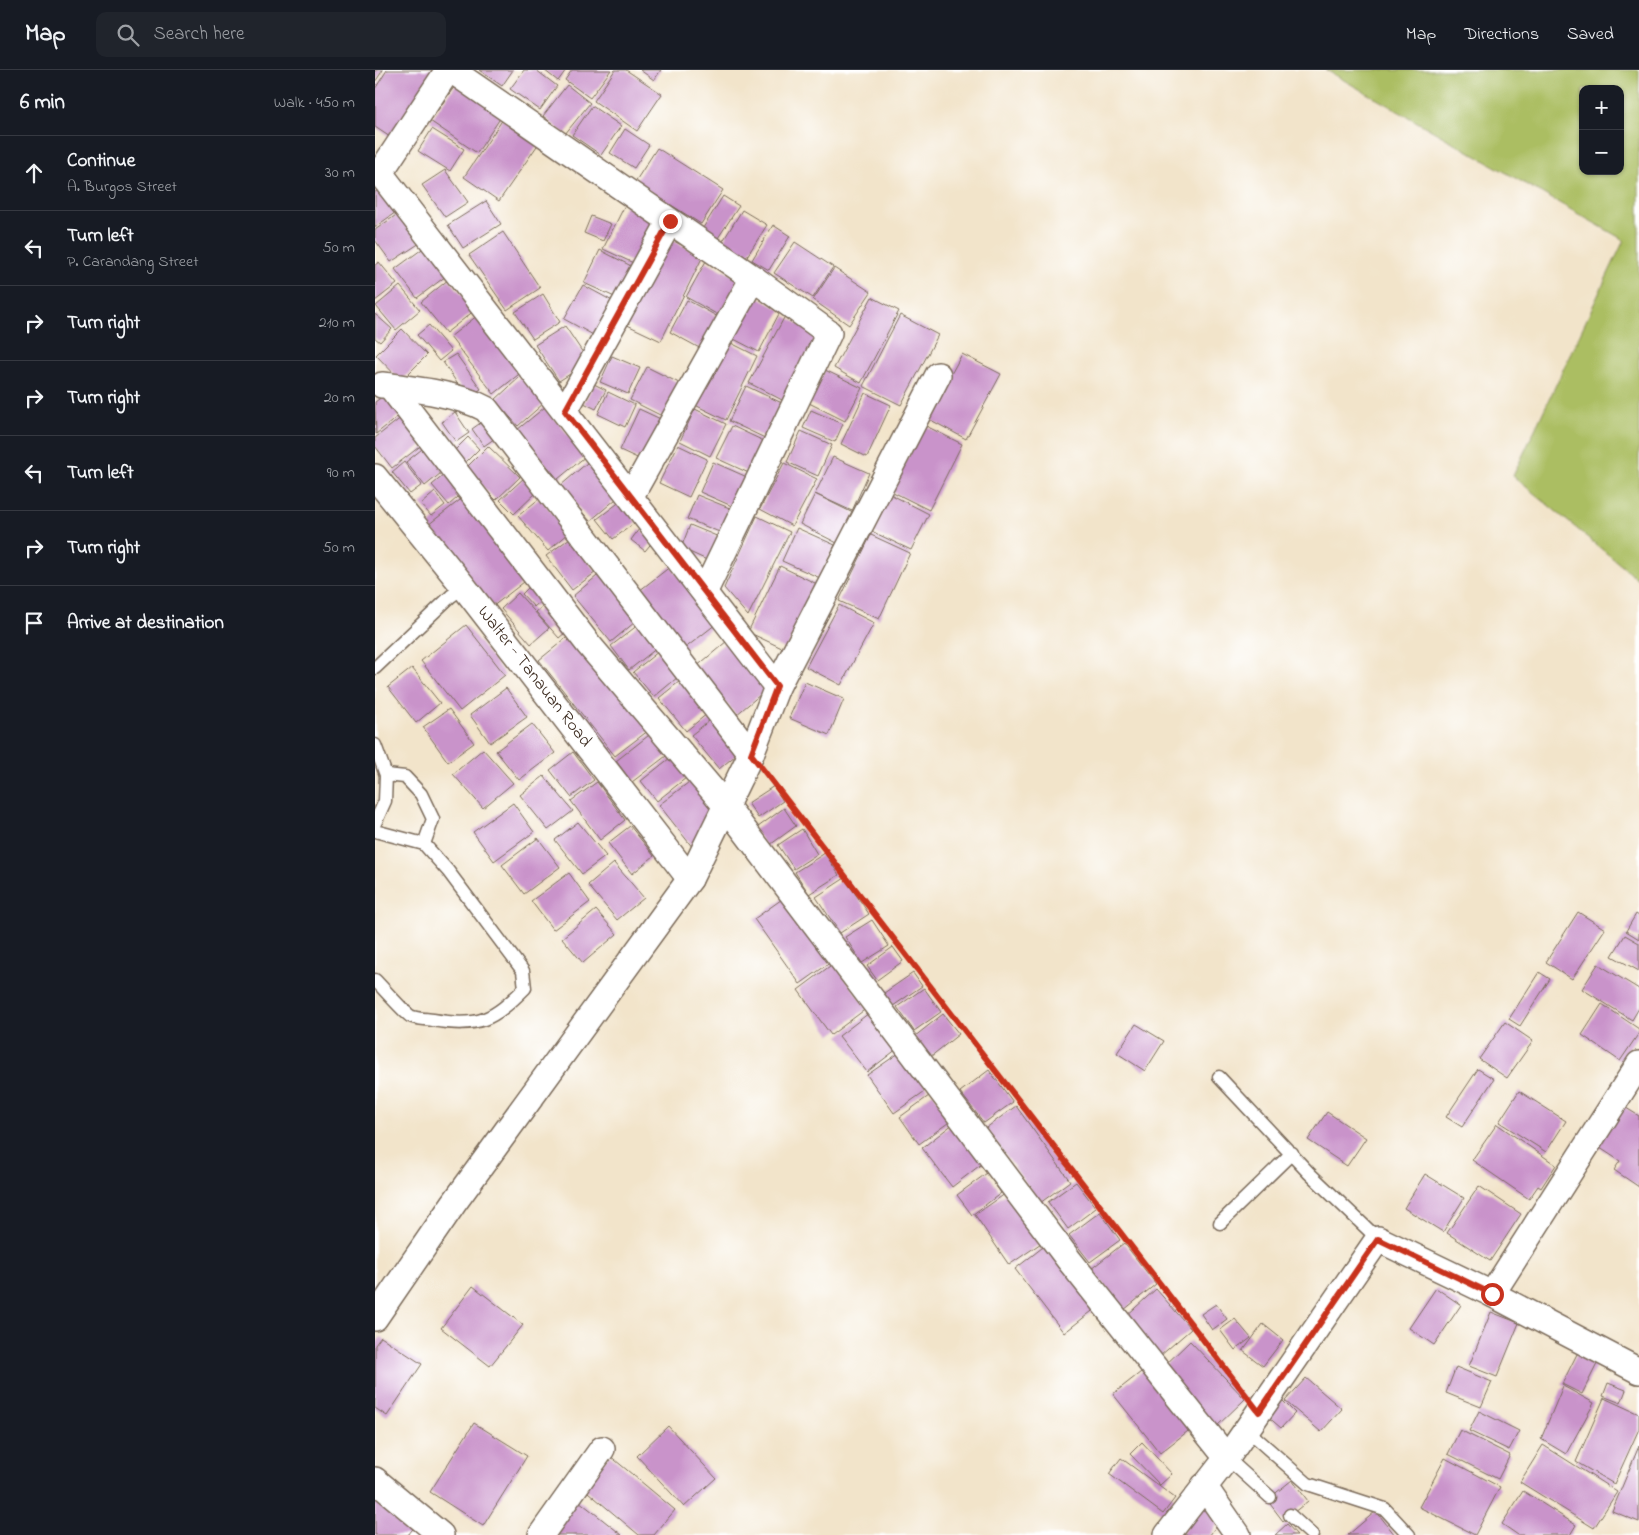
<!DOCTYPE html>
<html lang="en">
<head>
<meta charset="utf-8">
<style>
	:root { --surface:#171b24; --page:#20242c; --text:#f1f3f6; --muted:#9ea1a6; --line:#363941 }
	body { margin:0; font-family:"Indie Flower",sans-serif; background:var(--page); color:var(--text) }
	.controls { position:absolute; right:15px; top:15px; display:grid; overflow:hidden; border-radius:10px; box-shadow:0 1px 4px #0004 }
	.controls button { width:45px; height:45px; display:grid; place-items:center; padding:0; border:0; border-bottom:1px solid var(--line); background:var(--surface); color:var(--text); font:25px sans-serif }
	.stop { position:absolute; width:15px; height:15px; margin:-11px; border:4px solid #c8321e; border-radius:50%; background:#fff }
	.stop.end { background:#c8321e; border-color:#fff; box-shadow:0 1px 5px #0008 }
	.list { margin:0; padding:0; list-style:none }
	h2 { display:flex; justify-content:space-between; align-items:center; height:65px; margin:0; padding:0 20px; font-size:21px }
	h2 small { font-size:16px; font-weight:400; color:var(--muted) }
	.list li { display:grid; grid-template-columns:32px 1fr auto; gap:15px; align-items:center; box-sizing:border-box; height:75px; padding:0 20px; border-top:1px solid var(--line) }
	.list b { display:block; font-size:19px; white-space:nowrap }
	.list p { margin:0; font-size:16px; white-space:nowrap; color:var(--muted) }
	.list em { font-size:16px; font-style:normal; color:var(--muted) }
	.icon { flex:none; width:28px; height:28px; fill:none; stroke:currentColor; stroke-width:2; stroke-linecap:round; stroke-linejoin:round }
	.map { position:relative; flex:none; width:1264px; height:1465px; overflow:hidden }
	header { display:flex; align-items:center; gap:30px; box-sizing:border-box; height:70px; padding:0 25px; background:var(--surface); border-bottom:1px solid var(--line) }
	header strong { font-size:24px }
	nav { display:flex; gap:28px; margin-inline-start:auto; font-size:18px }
	.search { width:350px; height:45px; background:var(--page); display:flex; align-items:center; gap:12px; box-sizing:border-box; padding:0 18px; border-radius:10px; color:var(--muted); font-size:19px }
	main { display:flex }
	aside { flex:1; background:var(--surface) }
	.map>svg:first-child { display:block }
</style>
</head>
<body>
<header>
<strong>Map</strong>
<div class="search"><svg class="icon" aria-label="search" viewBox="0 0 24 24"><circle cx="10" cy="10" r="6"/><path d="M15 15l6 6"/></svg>Search here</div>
<nav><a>Map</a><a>Directions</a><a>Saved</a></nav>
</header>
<main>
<aside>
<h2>6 min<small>Walk · 450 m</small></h2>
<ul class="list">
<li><svg class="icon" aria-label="ahead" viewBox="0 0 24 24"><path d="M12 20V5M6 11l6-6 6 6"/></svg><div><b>Continue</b><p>A. Burgos Street</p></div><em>30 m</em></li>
<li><svg class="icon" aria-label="left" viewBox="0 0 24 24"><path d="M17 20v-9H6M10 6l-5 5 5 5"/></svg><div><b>Turn left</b><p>P. Carandang Street</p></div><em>50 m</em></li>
<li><svg class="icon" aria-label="right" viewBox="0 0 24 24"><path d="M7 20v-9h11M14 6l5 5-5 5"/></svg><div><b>Turn right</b></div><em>210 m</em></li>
<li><svg class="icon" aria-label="right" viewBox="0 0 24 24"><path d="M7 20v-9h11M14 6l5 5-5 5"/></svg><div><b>Turn right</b></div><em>20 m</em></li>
<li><svg class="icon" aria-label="left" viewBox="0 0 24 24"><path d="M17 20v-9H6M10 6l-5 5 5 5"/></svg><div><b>Turn left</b></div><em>90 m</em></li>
<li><svg class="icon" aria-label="right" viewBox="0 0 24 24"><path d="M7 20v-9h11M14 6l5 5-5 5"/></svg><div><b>Turn right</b></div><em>50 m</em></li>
<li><svg class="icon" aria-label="arrive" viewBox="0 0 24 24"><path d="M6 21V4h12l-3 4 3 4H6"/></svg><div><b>Arrive at destination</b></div></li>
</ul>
</aside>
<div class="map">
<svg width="1264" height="1465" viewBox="0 0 1264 1465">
	<rect width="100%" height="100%" fill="#fff"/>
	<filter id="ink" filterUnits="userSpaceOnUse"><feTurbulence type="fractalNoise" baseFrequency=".02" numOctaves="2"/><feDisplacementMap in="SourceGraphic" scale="10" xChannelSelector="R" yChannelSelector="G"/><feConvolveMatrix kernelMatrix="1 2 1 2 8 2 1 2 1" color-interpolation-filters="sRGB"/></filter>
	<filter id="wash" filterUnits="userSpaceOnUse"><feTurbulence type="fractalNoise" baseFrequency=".0096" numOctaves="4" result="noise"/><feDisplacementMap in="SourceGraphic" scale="20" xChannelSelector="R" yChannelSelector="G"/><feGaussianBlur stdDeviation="1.12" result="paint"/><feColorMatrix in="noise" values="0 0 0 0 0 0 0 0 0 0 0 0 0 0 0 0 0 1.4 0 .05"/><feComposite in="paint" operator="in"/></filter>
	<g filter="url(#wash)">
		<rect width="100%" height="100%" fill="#f2e4ca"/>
		<path fill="#abbe62" stroke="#737440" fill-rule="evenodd" d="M951,0H1264V510L1138,406L1249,170ZM1208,19H1245V101H1208Z"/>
		<g id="blocks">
			<g fill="#c993ca">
				<polygon points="0,0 8,0 0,12"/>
				<polygon points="12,0 62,0 18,69 0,57 0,19"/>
				<polygon points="104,0 138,0 127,16"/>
				<polygon points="149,0 161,0 182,16 165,40 135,19"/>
				<polygon points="169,0 191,0 183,11"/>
				<polygon points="197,0 236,0 215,28 190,10"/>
				<polygon points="240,0 251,0 287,24 262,61 219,31"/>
				<polygon points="265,0 286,0 279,10"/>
				<polygon points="82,13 128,44 102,83 55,51"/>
				<polygon points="192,15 215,33 190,64 168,46"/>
				<polygon points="217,36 246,56 226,85 197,65"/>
				<polygon points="128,49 164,73 124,131 89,107"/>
				<polygon points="57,59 89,79 75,101 43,81"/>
				<polygon points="250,59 274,75 259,98 235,83"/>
				<polygon points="282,78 348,120 326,154 260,112"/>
				<polygon points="70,100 93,132 70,147 47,115"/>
				<polygon points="7,117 24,140 0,157 0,122"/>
				<polygon points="348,126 364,136 343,168 328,158"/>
				<polygon points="111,131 126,154 88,178 73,155"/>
				<polygon points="250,135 288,154 267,197 228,179"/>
				<polygon points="367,140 392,155 367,194 343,179"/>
				<polygon points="24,143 45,173 16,192 0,170 0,160"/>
				<polygon points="216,146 236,154 228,171 209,163"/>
				<polygon points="398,155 415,166 394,200 377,190"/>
				<polygon points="128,162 165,218 132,240 94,185"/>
				<polygon points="289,166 328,186 286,271 246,252"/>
				<polygon points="420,172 458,197 438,228 399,203"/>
				<polygon points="54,174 75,203 42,228 20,199"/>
				<polygon points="225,180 260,198 244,229 209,213"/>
				<polygon points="331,191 364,209 345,246 311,227"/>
				<polygon points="4,192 22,214 0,231 0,195"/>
				<polygon points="459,198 496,222 474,255 438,230"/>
				<polygon points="74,209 100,240 71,263 46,232"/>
				<polygon points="208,215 241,233 222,267 189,249"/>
				<polygon points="25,216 45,240 21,260 1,236"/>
				<polygon points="168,224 185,252 158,269 140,242"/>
				<polygon points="378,225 406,240 384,282 355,267"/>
				<polygon points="497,227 524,241 486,313 459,298"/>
				<polygon points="312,230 347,249 330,281 295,262"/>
				<polygon points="0,244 17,259 5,272 0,268"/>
				<polygon points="103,245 148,301 119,324 75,267"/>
				<polygon points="525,245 563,265 526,335 488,316"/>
				<polygon points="410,246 445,266 409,331 374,313"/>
				<polygon points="54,255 76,281 64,291 42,265"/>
				<polygon points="190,256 214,292 184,311 160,275"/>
				<polygon points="27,259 52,285 26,311 1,285"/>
				<polygon points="352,271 382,286 351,350 320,335"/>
				<polygon points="81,284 106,319 92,328 68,292"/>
				<polygon points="587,284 626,304 591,369 552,348"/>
				<polygon points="237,286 265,298 253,324 225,312"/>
				<polygon points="272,297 312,317 295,350 255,330"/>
				<polygon points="450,300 487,318 470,351 434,333"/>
				<polygon points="146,306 169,333 143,356 120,330"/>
				<polygon points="219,314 231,320 221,339 209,333"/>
				<polygon points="371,316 409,334 392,369 354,351"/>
				<polygon points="233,322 260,335 250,357 223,344"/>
				<polygon points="490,323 516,335 492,387 466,374"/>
				<polygon points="11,324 26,344 1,364 0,332"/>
				<polygon points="170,337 211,386 183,409 142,360"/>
				<polygon points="264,339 292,352 273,393 245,380"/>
				<polygon points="320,339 351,354 335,386 305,371"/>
				<polygon points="436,340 468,354 460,372 428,358"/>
				<polygon points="80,342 94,363 81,372 67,352"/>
				<polygon points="27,347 48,374 17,398 0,376 0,368"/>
				<polygon points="111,349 123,366 109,376 97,359"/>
				<polygon points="549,355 587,374 554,440 516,421"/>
				<polygon points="357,356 391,372 376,404 341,388"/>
				<polygon points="426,361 457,375 443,406 412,392"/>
				<polygon points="93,367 104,379 89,394 78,382"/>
				<polygon points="52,375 71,399 50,416 31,392"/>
				<polygon points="303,375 332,389 314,427 284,413"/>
				<polygon points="113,376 145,407 121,430 90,399"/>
				<polygon points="458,387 494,403 477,441 440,424"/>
				<polygon points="29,392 47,415 35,424 17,402"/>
				<polygon points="338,392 372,407 359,437 325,422"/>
				<polygon points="212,393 241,429 215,451 185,416"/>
				<polygon points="409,393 442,409 417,456 385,439"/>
				<polygon points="75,400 91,420 74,435 57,415"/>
				<polygon points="150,407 163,421 139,444 125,430"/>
				<polygon points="60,422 70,435 56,446 46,434"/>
				<polygon points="94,423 158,505 117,537 53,455"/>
				<polygon points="440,424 480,444 464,474 425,454"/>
				<polygon points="515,424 554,444 536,480 496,461"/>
				<polygon points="322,425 357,439 347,463 312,449"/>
				<polygon points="165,428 194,463 173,481 143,446"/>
				<polygon points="246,431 261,452 238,469 222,449"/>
				<polygon points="382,446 415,462 373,546 349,518"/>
				<polygon points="315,455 344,467 334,491 306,478"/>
				<polygon points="422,458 460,475 445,508 407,491"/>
				<polygon points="264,459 279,470 270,481 256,470"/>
				<polygon points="496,465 535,483 504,549 464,531"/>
				<polygon points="195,468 221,502 197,520 171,486"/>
				<polygon points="296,496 341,554 309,579 264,521"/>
				<polygon points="405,496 442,514 411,580 373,562"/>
				<polygon points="228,501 266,547 236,572 198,526"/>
				<polygon points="160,511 173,524 159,537 147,524"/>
				<polygon points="143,523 174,558 156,574 126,539"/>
				<polygon points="176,529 199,555 184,568 161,542"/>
				<polygon points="464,535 499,553 466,615 431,597"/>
				<polygon points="268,551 287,574 254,600 236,576"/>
				<polygon points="91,555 130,605 85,641 46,591"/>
				<polygon points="201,560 278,657 240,686 164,590"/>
				<polygon points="352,571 392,619 361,645 321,597"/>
				<polygon points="289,577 309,602 279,627 258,602"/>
				<polygon points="37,598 65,633 41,653 13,617"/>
				<polygon points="310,607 338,639 311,661 284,628"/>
				<polygon points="430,612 469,629 454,665 414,648"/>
				<polygon points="131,618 152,647 115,673 95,645"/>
				<polygon points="74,639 99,673 73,692 48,657"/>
				<polygon points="339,647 367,680 344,699 316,665"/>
				<polygon points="157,654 180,683 144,710 121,681"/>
				<polygon points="278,662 295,683 257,712 241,691"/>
				<polygon points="108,679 138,713 108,738 78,704"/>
				<polygon points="198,682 219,710 196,727 175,700"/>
				<polygon points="300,684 316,704 282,731 266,711"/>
				<polygon points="169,706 198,741 173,760 145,725"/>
				<polygon points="318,709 338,738 318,778 284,735"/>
				<polygon points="222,712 250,750 225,770 196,731"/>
				<polygon points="399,716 408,731 383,748 373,733"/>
				<polygon points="138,733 159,762 119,791 98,762"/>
				<polygon points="409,738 421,756 392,777 379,760"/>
				<polygon points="203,752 231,786 207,804 180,770"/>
				<polygon points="255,756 279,786 257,804 233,773"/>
				<polygon points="427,759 442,784 419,799 403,775"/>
				<polygon points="163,768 185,797 149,824 127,795"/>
				<polygon points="450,783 464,805 434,824 420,802"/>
				<polygon points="239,793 269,828 242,850 213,815"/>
				<polygon points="194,803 215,832 178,860 156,831"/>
				<polygon points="470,808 494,844 465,863 441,827"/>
				<polygon points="410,827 456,892 425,914 379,849"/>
				<polygon points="221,840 242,864 208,893 187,868"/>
				<polygon points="1203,842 1230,859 1197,909 1171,892"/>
				<polygon points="1261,844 1264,846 1264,869 1251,861"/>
				<polygon points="497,850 514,876 487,893 470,867"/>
				<polygon points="1250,865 1264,873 1264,901 1237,886"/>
				<polygon points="518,877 528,891 502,910 492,896"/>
				<polygon points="459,893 492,938 456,965 423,920"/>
				<polygon points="1223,894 1264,919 1264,938 1257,950 1207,919"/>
				<polygon points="1164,902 1175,909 1145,956 1134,949"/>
				<polygon points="538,903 547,916 518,936 509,923"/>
				<polygon points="549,918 566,942 539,961 522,937"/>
				<polygon points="1227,934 1264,959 1264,963 1245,991 1207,965"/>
				<polygon points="494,943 522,979 492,1002 464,966"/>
				<polygon points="568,944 584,964 555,987 539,967"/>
				<polygon points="1130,952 1158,971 1132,1008 1104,989"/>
				<polygon points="761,954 789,971 770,1001 742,983"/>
				<polygon points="527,981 553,1019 519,1043 492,1005"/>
				<polygon points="1103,999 1119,1009 1087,1057 1071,1047"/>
				<polygon points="614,1000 638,1032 609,1053 585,1022"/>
				<polygon points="1144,1021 1191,1051 1171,1082 1124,1052"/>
				<polygon points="558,1023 577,1050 544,1074 525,1047"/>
				<polygon points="641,1036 695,1111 665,1133 611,1058"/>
				<polygon points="1248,1036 1264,1046 1264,1117 1239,1100 1245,1091 1222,1076"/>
				<polygon points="952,1042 991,1068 972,1096 933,1070"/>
				<polygon points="583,1050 613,1089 577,1117 547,1078"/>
				<polygon points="1122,1054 1181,1095 1166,1118 1163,1116 1154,1129 1097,1090"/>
				<polygon points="612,1103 626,1123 597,1145 582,1125"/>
				<polygon points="1050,1104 1089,1128 1068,1162 1029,1138"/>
				<polygon points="701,1112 721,1138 693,1159 673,1132"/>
				<polygon points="1104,1116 1146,1144 1115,1191 1072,1163"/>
				<polygon points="637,1119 672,1169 634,1195 600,1145"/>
				<polygon points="725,1142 745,1170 715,1192 694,1165"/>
				<polygon points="749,1173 781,1214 749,1240 716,1199"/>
				<polygon points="672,1174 721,1238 689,1263 640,1199"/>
				<polygon points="98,1216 148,1255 115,1296 66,1258"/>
				<polygon points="1061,1218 1086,1235 1059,1275 1034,1258"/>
				<polygon points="781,1219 816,1259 785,1286 750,1247"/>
				<polygon points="841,1234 852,1249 837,1260 826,1244"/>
				<polygon points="1116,1242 1144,1253 1122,1307 1094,1296"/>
				<polygon points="860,1249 876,1268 860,1280 845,1260"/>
				<polygon points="888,1254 908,1270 888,1296 868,1281"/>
				<polygon points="6,1267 47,1294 12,1346 0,1338 0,1275"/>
				<polygon points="815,1271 870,1329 839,1359 784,1301"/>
				<polygon points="1205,1278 1225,1288 1207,1324 1187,1314"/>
				<polygon points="775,1295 822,1354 785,1383 738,1324"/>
				<polygon points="1081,1297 1117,1312 1106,1337 1071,1323"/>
				<polygon points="931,1308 967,1339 946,1362 910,1331"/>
				<polygon points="1233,1313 1251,1320 1246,1333 1228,1326"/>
				<polygon points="1188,1316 1219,1333 1191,1384 1166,1369"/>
				<polygon points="1229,1328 1264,1344 1264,1359 1239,1414 1201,1392"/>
				<polygon points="906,1329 920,1343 906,1358 891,1345"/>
				<polygon points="1104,1341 1144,1361 1134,1380 1094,1361"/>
				<polygon points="99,1353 152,1386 108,1456 55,1422"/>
				<polygon points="293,1356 341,1408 309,1437 262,1386"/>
				<polygon points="1085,1360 1135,1385 1123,1409 1073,1384"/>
				<polygon points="767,1372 797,1404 785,1415 755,1384"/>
				<polygon points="1168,1375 1242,1422 1219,1458 1145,1412"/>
				<polygon points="1264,1376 1264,1452 1237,1441"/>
				<polygon points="234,1385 300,1440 279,1465 264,1465 207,1417"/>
				<polygon points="746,1388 800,1428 788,1444 734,1404"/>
				<polygon points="1070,1388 1125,1417 1100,1465 1044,1437"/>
				<polygon points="917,1410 933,1431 908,1451 892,1430"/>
				<polygon points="1148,1421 1201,1455 1195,1465 1143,1465 1127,1454"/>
				<polygon points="0,1422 41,1455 33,1465 0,1465"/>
				<polygon points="199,1427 247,1465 183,1465 175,1458"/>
				<polygon points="828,1432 848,1446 835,1465 806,1465"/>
				<polygon points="1001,1441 1020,1465 973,1465"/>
				<polygon points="912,1454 922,1465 900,1465"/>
			</g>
		</g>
	</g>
	<g filter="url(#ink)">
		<use href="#blocks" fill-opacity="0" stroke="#7b6b5a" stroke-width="1"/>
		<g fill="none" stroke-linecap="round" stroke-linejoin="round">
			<defs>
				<g id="service">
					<polyline points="0,598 76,526 89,517"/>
					<polyline points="0,675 11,705 10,731 0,753"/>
					<polyline points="11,705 30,707 46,724 58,749 49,774"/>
					<path d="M0,761L49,774L73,801L148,901L150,918C118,950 104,958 58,950C51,949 41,949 35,946C28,941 7,917 0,910"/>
					<polyline points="844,1007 934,1103 1003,1169"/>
					<polyline points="845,1153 917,1083"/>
					<polyline points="872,1360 933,1414 1010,1439 1034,1465"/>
					<polyline points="852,1388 895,1427"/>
					<polyline points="915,1445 937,1465"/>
				</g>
				<g id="minor">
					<polyline points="73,0 5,103 402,617"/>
					<polyline points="76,0 378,208 454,263 330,521"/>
					<path d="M7,315C40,319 83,324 111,339L376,684"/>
					<polyline points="15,316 214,575 351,736 694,1190 852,1388"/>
					<polyline points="190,341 295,151"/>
					<polyline points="0,407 89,517 315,809"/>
					<polyline points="256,426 378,208"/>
					<polyline points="1117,1224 1264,994"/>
					<polyline points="0,1248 79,1133 315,809 376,684 402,617 563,305"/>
					<polyline points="0,1410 66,1465"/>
					<polyline points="829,1416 863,1465"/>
					<polyline points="166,1465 227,1379"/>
					<polyline points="792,1465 852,1388 1003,1169 1117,1224 1264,1301"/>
				</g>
			</defs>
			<use href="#service" stroke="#7b6b5a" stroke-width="15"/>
			<use href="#minor" stroke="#7b6b5a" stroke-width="28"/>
			<polyline stroke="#7b6b5a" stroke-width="3" stroke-dasharray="4 4" stroke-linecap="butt" points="393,706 867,1321"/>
			<use href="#service" stroke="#fff" stroke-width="12"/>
			<use href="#minor" stroke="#fff" stroke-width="25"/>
		</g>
	</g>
	<g fill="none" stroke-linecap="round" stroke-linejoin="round" filter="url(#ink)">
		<polyline stroke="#c8321e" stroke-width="6" points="295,151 190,341 402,616 376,684 884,1342 1003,1169 1117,1224"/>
	</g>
	<g text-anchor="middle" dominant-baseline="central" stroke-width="5" stroke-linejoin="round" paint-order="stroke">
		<g font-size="18" fill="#3b2a1e" stroke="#fff">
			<text transform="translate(159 607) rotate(52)">Walter - Tanauan Road</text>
		</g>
	</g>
</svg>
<div class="controls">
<button>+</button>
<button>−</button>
</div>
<div class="stop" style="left:1117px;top:1224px"></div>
<div class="stop end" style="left:295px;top:151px"></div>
</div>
</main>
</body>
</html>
